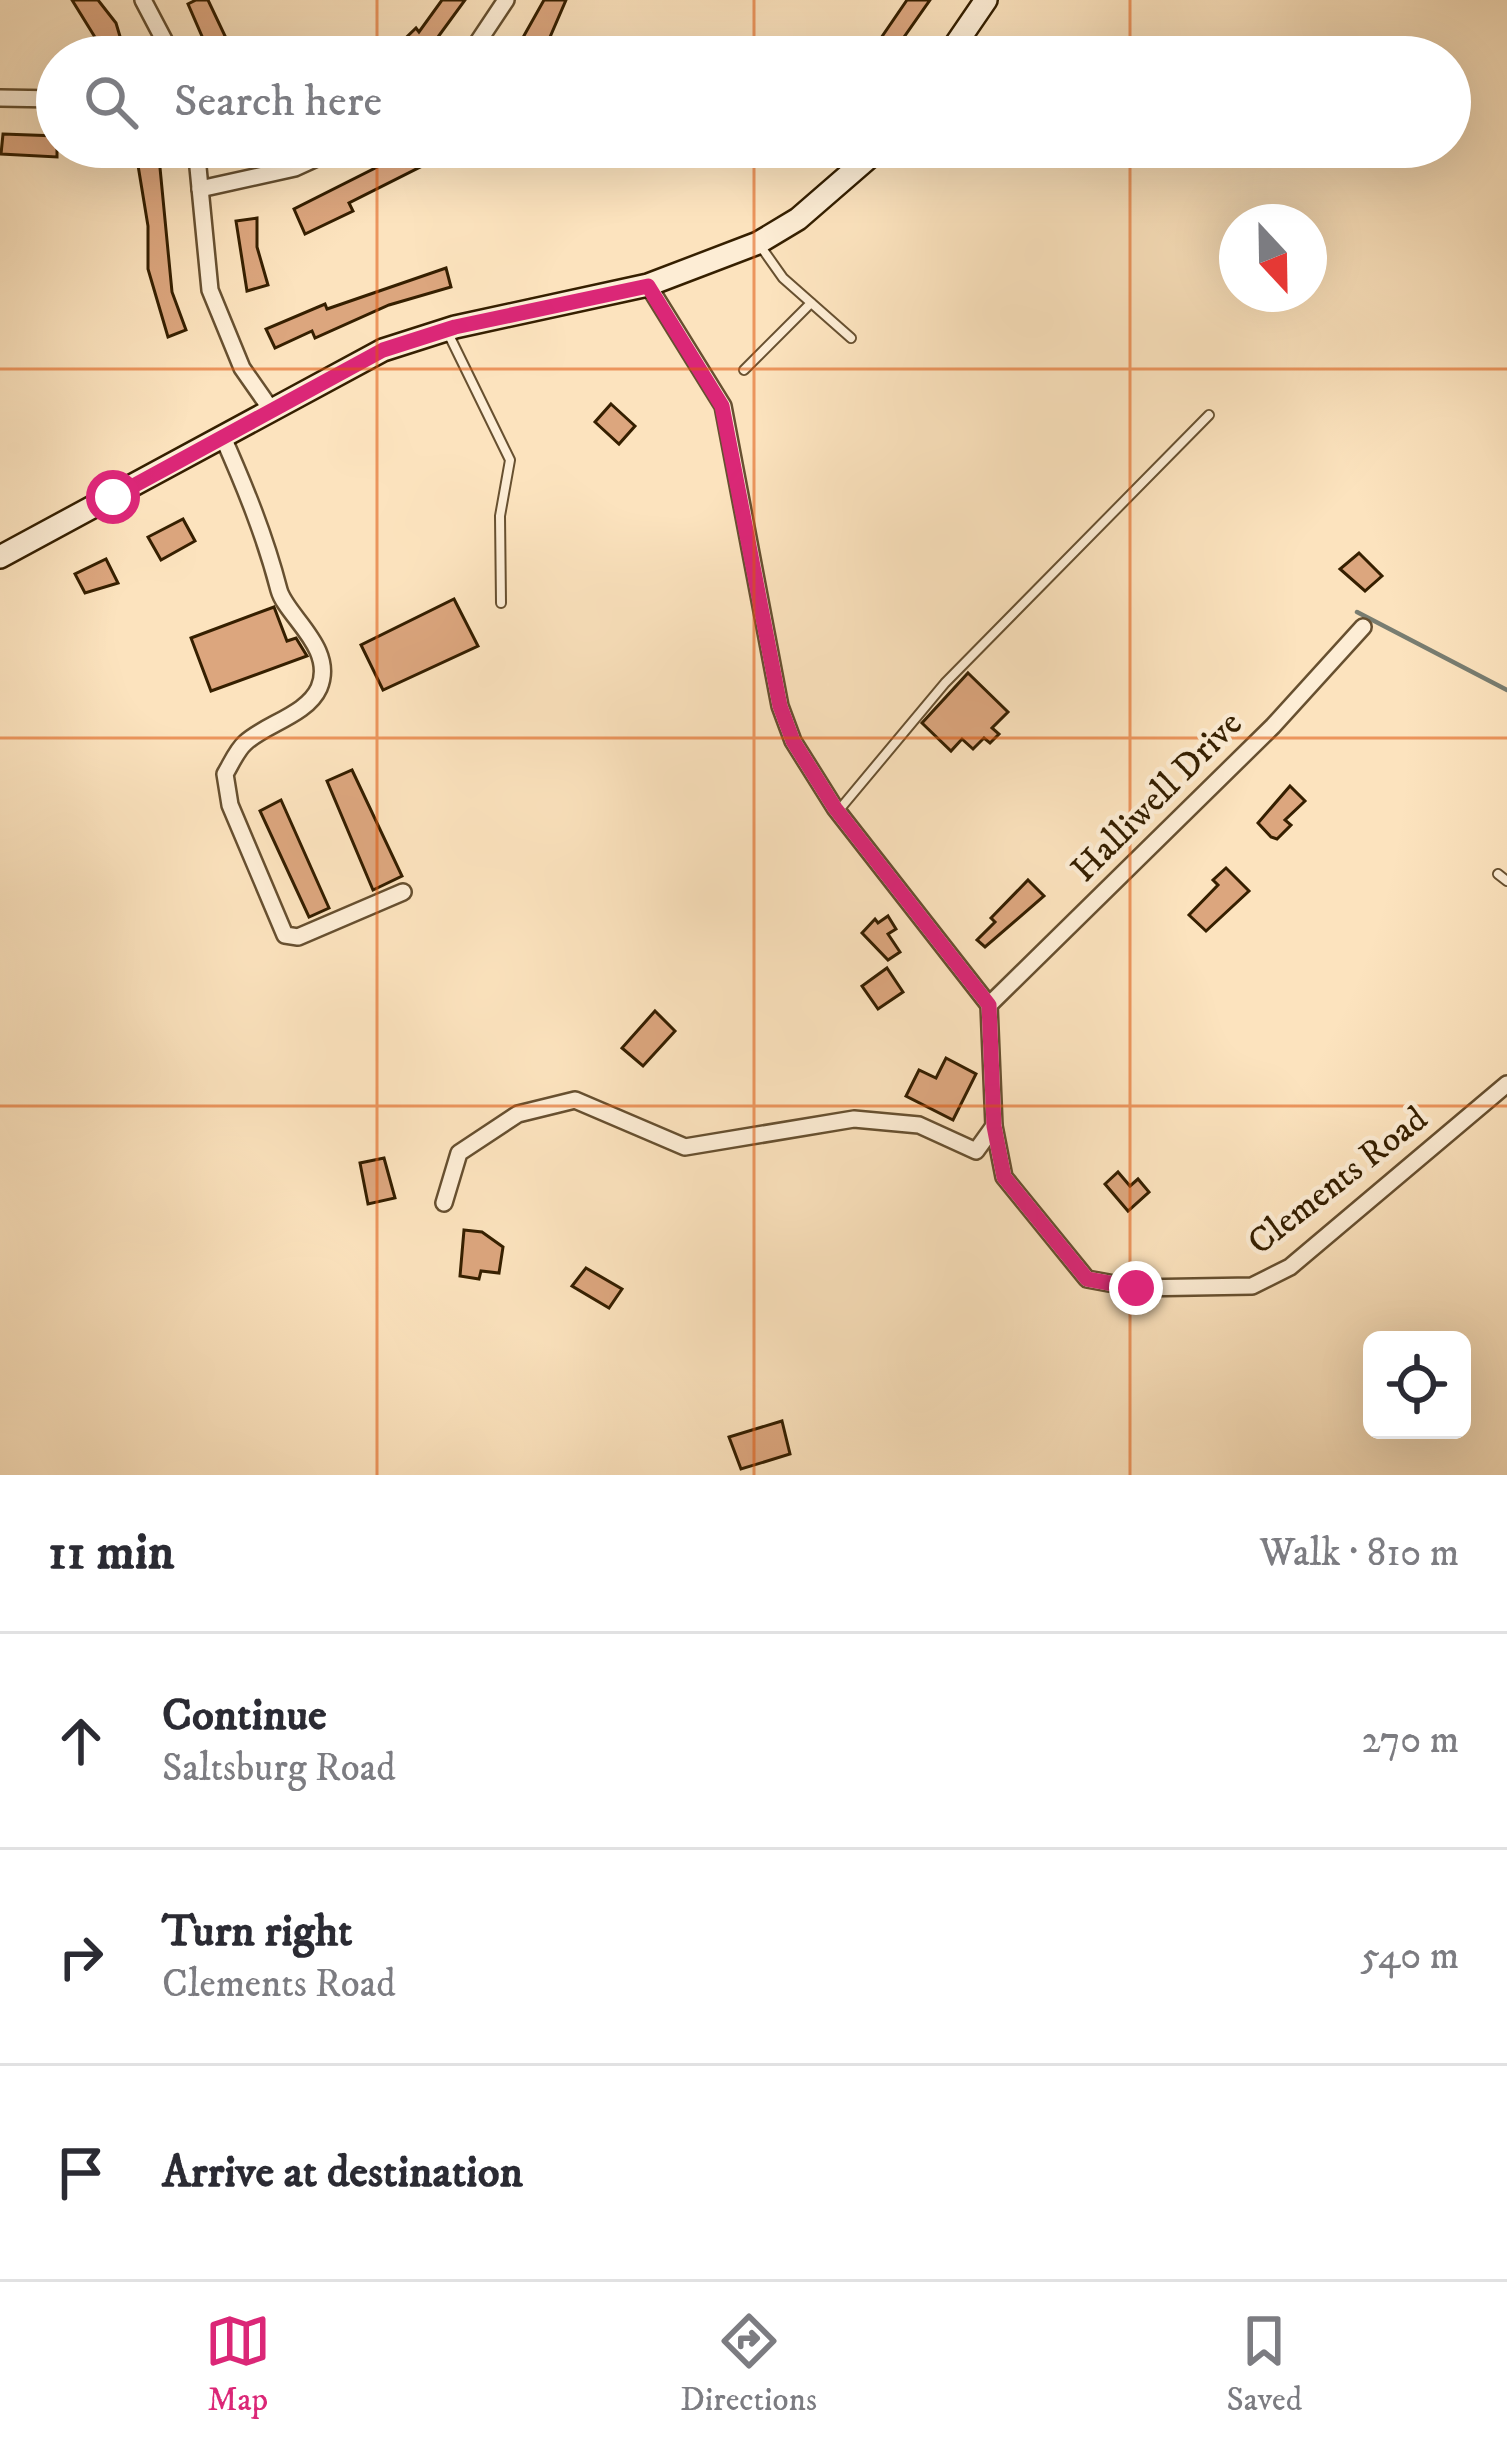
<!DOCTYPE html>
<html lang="en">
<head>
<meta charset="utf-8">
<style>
	:root { --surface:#fff; --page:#f2f2f3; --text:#2b2b33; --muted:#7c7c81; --line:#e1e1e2; --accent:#db2777 }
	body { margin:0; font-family:"IM FELL DW Pica",serif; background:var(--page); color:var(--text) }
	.controls { position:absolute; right:36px; bottom:36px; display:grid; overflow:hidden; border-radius:18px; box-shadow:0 12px 48px #0002 }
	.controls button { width:108px; height:108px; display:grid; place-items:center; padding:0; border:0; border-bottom:3px solid var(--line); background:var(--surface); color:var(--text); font:60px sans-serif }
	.compass { position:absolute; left:1219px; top:204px; width:108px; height:108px; border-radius:50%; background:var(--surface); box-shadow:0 12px 48px #0002; rotate:158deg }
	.stop { position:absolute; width:36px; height:36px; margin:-27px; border:9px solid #db2777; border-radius:50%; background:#fff }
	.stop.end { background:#db2777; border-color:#fff; box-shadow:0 3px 12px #0008 }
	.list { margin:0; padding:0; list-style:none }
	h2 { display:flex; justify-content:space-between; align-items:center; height:156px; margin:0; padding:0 48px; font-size:51px }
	h2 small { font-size:39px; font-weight:400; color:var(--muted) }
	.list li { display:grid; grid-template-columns:78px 1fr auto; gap:36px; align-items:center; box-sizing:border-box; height:216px; padding:0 48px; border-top:3px solid var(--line) }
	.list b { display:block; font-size:45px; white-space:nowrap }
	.list p { margin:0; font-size:39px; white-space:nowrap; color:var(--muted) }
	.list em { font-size:39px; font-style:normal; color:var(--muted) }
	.icon { flex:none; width:66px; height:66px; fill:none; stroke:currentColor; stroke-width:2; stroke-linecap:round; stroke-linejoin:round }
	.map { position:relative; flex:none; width:1507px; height:1475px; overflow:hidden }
	.search { position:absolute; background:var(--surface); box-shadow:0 12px 48px #0002; left:36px; right:36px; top:36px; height:132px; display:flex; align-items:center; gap:30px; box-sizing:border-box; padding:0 42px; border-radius:66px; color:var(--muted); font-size:45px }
	.sheet { height:804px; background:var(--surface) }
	nav { display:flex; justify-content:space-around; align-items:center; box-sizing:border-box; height:168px; border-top:3px solid var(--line); background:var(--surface); font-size:33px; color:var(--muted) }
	nav a { display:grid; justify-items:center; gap:6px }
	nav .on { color:var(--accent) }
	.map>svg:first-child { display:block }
</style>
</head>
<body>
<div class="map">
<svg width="1507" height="1475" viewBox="0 0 1507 1475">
	<rect width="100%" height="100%" fill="#fce3be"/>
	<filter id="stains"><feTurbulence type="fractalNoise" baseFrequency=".00167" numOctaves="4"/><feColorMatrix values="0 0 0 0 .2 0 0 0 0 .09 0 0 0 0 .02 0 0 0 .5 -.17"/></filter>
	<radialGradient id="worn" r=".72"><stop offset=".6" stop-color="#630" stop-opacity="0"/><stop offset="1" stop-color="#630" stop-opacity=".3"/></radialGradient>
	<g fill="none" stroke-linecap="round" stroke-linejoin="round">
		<polyline stroke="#787d71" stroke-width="4.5" points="1357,612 1507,690"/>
	</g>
	<g fill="#dca67e" stroke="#351f00" stroke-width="3">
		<polygon points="72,0 98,0 116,23 124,50 106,55"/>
		<polygon points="196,0 208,0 235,57 211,57 188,4"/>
		<polygon points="442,0 465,0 438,37 418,57 386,57 416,28 419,32"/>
		<polygon points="544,0 566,0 550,37 537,57 512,57"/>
		<polygon points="907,0 930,0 890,57 868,57"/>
		<polygon points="3,134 57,136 57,157 1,154"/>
		<polygon points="135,147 158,147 172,292 186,330 168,337 148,269 148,226"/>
		<polygon points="417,147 424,147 432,161 349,203 353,211 305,234 294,209"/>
		<polygon points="257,218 257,247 268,285 247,291 236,221"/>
		<polygon points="446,268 451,287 389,305 315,338 312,331 275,348 266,329 325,304 327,309"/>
		<polygon points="611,404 635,426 619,444 595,422"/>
		<polygon points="183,519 195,541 161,560 148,537"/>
		<polygon points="1359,553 1382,576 1365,591 1340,569"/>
		<polygon points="106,559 118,583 85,593 75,574"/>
		<polygon points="454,599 478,646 383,690 361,645"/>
		<polygon points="274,607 287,641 296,638 307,656 211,691 191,638"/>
		<polygon points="968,673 1008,712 992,728 999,734 990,743 984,738 973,749 962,739 951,751 922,723"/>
		<polygon points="352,770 402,876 373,890 327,781"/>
		<polygon points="1290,786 1305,801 1285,820 1291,825 1277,839 1271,837 1258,823"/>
		<polygon points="281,800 329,908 309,917 260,811"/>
		<polygon points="1226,868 1249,891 1206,931 1189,915 1218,885 1213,880"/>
		<polygon points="1028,880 1044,896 985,947 977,940 995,922 991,918"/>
		<polygon points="888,916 896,929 888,934 900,952 888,960 862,933 875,919 878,923"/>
		<polygon points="887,968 903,992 878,1009 862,986"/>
		<polygon points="655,1011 675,1031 643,1066 622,1048"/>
		<polygon points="946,1058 976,1074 953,1120 906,1096 919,1070 936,1078"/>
		<polygon points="384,1158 395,1198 368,1204 360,1163"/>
		<polygon points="1118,1172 1130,1186 1138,1179 1149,1192 1128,1211 1105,1184"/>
		<polygon points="464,1230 482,1232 503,1247 499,1273 481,1271 479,1279 460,1276"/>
		<polygon points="586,1268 622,1289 609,1308 572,1286"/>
		<polygon points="782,1421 790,1454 741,1469 729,1437"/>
	</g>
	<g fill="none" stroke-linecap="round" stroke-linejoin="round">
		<defs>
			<g id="lane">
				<polyline points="759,244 783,278 851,338"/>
				<polyline points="447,331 510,460 500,516 501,603"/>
				<polyline points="744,370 811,303"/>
				<polyline points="839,810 945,683 1209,415"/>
				<polyline points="1498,874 1507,881"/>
			</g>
			<g id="street">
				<polyline points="143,0 173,57"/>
				<polyline points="468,57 506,0"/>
				<polyline points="0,98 57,99"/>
				<polyline points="196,147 210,290 242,368 270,408"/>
				<polyline points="200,189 295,168 341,147"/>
				<polyline points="648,285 723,406 780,706 793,741 835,808 989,1005 994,1126 1004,1177 1087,1279 1136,1288 1252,1286 1290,1267 1507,1084"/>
				<path d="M222,435C245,487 265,536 279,590C286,616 336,648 319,688C307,715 265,724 245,743C237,750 231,764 225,774L230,805L285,935L298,937L403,892"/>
				<polyline points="989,1005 1273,726 1363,627"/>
				<polyline points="444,1203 459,1153 518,1114 575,1100 685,1147 854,1119 919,1125 976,1151 994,1126"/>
			</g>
			<g id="secondary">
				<polyline points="947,57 986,0"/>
				<polyline points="0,557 383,350 455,327 648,285 758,243 798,219 881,147"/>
			</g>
		</defs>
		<use href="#lane" stroke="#675030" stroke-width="12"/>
		<use href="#street" stroke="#675030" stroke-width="20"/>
		<use href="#secondary" stroke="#351f00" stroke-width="26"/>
		<use href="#lane" stroke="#fdedd5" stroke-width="8"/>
		<use href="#street" stroke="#fdedd5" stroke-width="15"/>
		<use href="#secondary" stroke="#fdedd5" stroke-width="21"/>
	</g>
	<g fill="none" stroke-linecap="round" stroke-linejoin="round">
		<polyline stroke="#db2777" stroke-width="15" points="113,497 383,350 455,327 648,286 722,406 780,706 793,741 835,808 989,1005 994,1126 1004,1177 1087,1279 1136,1288"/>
	</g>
	<path fill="none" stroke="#df560b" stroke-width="3" stroke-opacity="0.55" d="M377,0V57M754,0V57M1130,0V57M377,147V1475M754,147V1475M1130,147V1475M0,369H1507M0,738H1507M0,1106H1507"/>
	<g text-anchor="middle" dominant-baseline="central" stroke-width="9" stroke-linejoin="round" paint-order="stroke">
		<g font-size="36" fill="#351f00" stroke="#fdedd5">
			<text transform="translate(1157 797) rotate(-45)">Halliwell Drive</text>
			<text transform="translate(1338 1181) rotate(-38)">Clements Road</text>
		</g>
	</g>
	<rect width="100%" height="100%" filter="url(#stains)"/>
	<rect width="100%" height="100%" fill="url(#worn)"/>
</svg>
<div class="controls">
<button><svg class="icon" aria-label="locate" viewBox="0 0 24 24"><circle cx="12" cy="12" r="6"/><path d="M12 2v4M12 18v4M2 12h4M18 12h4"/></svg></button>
</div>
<svg class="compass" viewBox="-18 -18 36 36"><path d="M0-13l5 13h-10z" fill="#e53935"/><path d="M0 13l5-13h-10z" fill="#7c7c81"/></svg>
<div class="stop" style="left:113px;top:497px"></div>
<div class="stop end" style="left:1136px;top:1288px"></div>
<div class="search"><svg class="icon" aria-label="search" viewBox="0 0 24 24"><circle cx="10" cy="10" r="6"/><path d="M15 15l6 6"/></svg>Search here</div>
</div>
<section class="sheet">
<h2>11 min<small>Walk · 810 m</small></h2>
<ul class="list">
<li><svg class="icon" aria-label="ahead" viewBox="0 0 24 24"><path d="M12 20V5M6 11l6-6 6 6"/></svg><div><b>Continue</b><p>Saltsburg Road</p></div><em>270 m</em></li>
<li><svg class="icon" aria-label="right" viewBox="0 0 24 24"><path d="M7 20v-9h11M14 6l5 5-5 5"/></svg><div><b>Turn right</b><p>Clements Road</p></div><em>540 m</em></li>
<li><svg class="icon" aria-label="arrive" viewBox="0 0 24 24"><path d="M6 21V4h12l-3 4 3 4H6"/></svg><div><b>Arrive at destination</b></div></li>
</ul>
</section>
<nav>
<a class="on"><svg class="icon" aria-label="map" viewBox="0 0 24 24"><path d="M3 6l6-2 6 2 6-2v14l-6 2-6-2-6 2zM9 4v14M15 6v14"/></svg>Map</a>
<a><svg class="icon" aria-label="directions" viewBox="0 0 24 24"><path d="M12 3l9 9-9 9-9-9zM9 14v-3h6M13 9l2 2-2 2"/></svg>Directions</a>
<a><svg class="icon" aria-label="saved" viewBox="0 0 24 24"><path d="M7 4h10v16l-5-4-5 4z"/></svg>Saved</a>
</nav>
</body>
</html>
